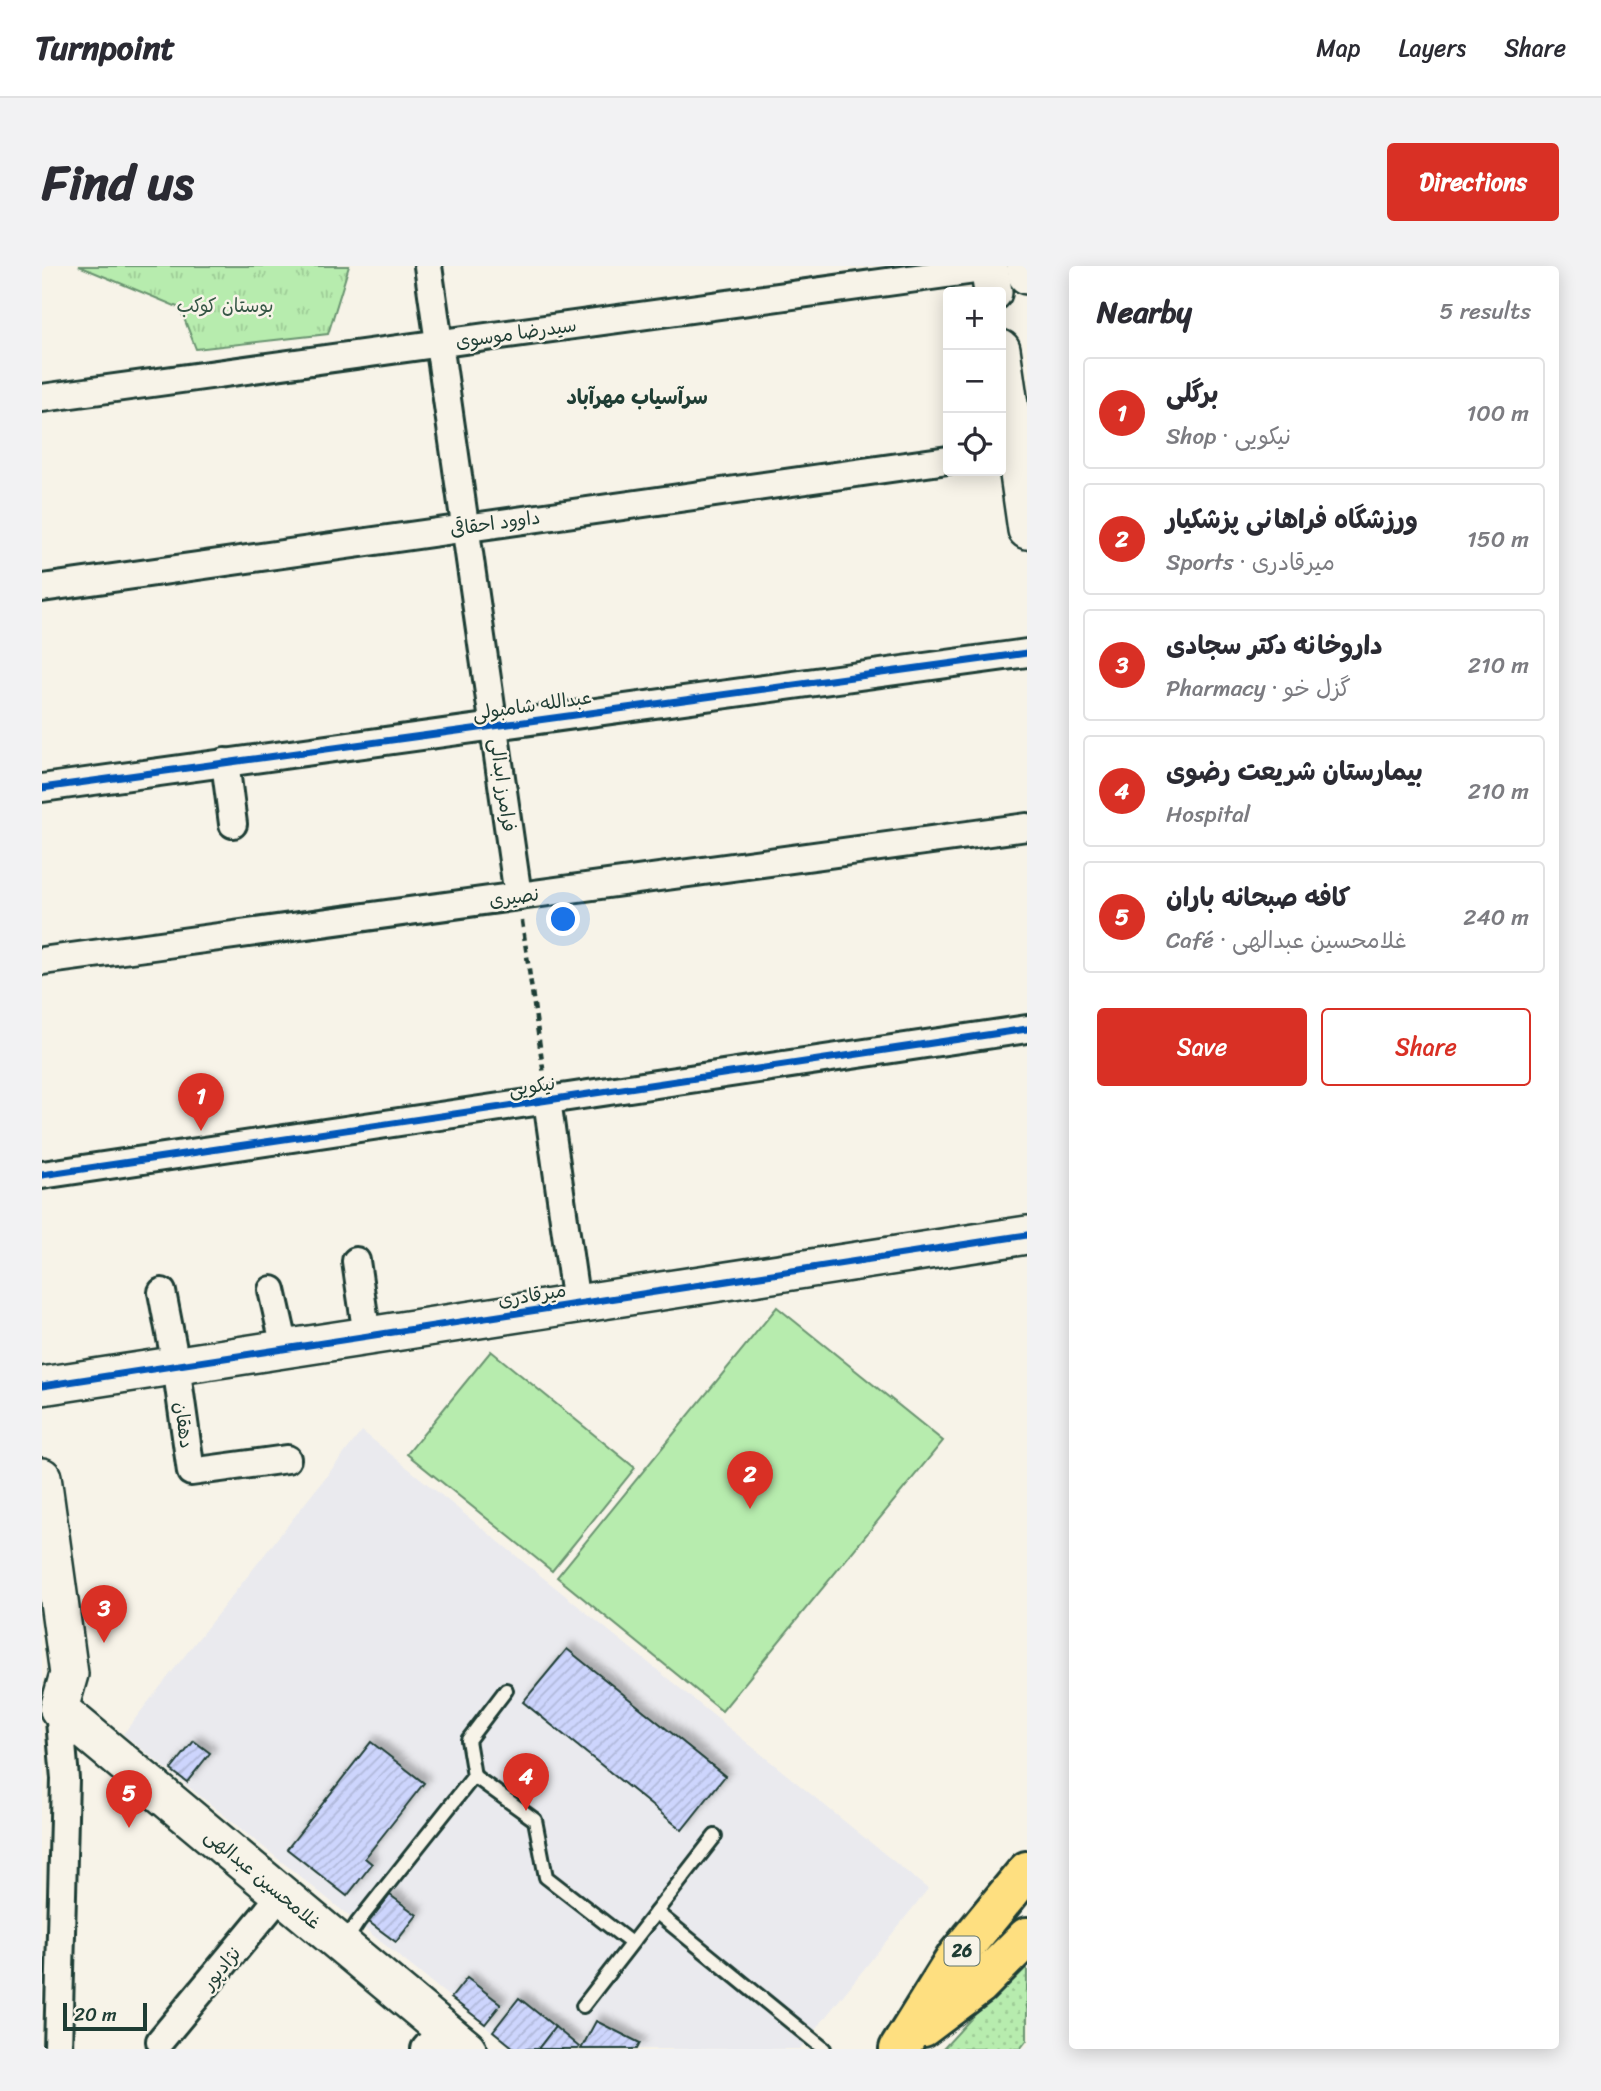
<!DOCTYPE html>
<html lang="en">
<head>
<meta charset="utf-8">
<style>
	:root { --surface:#fff; --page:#f2f2f3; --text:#2b2b33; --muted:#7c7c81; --line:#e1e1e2; --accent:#d93025 }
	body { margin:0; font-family:Sriracha,"Playpen Sans Arabic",sans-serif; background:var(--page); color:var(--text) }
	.controls { position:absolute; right:21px; top:21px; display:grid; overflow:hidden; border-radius:7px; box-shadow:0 4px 18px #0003 }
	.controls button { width:63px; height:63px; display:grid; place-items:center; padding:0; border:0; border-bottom:2px solid var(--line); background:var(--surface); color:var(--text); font:35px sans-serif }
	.scale { position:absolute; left:21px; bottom:18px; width:84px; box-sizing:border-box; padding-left:7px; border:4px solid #1f3d34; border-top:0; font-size:19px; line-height:24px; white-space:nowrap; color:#1f3d34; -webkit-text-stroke:5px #f7f3e8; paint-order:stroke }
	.you { position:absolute; left:522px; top:654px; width:24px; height:24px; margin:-18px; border:5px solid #fff; border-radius:50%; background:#1a73e8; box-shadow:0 0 0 10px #1a73e833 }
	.badge { display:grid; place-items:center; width:46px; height:46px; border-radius:50%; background:var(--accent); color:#fff; font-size:23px; font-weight:700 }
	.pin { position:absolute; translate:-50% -58px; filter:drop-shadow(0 2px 4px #0008) }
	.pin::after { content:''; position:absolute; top:37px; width:24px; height:21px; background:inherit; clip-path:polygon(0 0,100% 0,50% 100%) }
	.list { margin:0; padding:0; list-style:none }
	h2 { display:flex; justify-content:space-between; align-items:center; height:91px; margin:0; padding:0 28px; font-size:30px }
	h2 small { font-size:23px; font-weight:400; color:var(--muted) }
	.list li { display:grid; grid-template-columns:46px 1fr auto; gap:21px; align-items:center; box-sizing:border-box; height:112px; margin:0 14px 14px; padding:0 14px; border:2px solid var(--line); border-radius:7px }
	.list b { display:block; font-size:26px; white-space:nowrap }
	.list p { margin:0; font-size:23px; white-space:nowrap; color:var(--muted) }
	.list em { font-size:23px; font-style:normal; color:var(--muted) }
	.actions { display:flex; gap:14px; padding:21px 28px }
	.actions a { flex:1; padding:16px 0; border:2px solid var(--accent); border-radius:7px; text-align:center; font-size:24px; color:var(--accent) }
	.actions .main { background:var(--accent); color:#fff }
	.icon { flex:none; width:38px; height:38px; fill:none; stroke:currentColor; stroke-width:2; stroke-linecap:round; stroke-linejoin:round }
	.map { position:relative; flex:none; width:985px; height:1783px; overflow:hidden; border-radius:7px }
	header { display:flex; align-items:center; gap:42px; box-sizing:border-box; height:98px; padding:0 35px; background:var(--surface); border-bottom:2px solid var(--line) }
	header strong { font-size:33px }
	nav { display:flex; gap:38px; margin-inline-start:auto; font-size:24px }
	.intro { display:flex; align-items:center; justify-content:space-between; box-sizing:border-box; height:168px; padding:0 42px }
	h1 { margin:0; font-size:49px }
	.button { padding:18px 32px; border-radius:7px; background:var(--accent); color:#fff; font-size:24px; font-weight:700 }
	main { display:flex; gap:42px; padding:0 42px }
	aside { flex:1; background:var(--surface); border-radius:7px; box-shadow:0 4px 18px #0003 }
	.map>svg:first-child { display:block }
</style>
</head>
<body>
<header>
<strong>Turnpoint</strong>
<nav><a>Map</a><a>Layers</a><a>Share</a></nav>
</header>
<div class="intro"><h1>Find us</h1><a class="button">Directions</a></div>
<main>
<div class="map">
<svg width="985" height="1783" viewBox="0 0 985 1783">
	<defs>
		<pattern id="grass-dots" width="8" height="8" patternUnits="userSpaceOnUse" patternTransform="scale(1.75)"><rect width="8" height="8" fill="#b7ecae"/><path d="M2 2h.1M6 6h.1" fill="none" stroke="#9dcb96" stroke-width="1.8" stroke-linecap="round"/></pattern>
		<pattern id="park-tufts" width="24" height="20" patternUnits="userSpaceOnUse" patternTransform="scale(1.75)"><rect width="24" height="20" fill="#b7ecae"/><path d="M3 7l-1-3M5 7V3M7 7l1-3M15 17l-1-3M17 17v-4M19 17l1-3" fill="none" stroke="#9dcb96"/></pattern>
		<pattern id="building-hatch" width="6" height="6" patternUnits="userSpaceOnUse" patternTransform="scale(1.75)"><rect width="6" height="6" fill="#cdd5fd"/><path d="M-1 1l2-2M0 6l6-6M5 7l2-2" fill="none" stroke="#b0b8d9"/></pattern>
		<filter id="shadow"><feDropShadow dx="6" dy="-6" stdDeviation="3.5" flood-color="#0004"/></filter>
	</defs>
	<rect width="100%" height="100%" fill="#f7f3e8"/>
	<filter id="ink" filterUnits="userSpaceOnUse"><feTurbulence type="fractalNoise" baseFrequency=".0143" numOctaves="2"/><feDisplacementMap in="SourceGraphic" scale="14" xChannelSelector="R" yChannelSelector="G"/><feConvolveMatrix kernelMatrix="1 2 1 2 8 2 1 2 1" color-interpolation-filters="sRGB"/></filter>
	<g filter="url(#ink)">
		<polygon fill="#eaeaee" points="320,1165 886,1623 758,1783 472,1783 81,1468"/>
		<polygon fill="url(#grass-dots)" stroke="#6b9471" stroke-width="2" points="985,1692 985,1774 978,1783 901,1783"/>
		<polygon fill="url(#park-tufts)" stroke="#6b9471" stroke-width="2" points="37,0 307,0 286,68 154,83 138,42"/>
		<g fill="#b7ecae" stroke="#6b9471" stroke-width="2">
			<polygon points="735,1041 901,1175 680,1445 515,1311"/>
			<polygon points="449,1085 593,1202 510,1305 365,1188"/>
		</g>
		<g fill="url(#building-hatch)" stroke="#1f3d34" stroke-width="2" filter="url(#shadow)">
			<polygon points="525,1383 683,1510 640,1564 481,1436"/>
			<polygon points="152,1475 168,1487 145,1516 129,1504"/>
			<polygon points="329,1476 382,1517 323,1592 330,1598 305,1630 245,1583"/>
			<polygon points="348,1629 375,1649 354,1676 327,1656"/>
			<polygon points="425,1712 459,1738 443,1758 409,1732"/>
			<polygon points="477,1732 513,1761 496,1783 473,1783 451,1765"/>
			<polygon points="554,1755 598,1777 595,1783 539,1783"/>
			<polygon points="513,1761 537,1781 536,1783 496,1783"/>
		</g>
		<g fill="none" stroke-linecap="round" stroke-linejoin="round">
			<defs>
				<g id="lane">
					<polyline points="432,1510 493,1554 504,1611 589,1677"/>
					<polyline points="614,1646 782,1783"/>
					<polyline points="303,1676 316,1656 432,1510 426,1474 464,1424"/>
					<polyline points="541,1740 673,1570"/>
				</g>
				<g id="street">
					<polyline points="386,0 476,630"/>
					<polyline points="0,132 947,2"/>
					<polyline points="0,322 906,194"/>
					<polyline points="183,496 191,558"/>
					<polyline points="0,522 985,387"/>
					<polyline points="0,695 985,561"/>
					<polyline points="505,834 534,1038"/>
					<polyline points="0,909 985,763"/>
					<polyline points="314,995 325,1070"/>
					<polyline points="230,1024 243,1082"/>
					<polyline points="120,1026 134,1099 149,1206 245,1193"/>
					<polyline points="118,1775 239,1629"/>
					<polyline points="16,1783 23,1513 17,1443"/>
					<polyline points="383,1783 401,1762"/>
				</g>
				<g id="secondary">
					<polyline points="947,0 951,26"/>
					<polyline points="984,0 985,9"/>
					<polyline points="959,83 985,264"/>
					<polyline points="0,1120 985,969"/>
					<polyline points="0,1211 27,1408 17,1443"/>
					<polyline points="17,1443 425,1783"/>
				</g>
				<g id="highway">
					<polyline points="881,1761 937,1719 985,1671"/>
					<polyline points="857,1783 915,1690 985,1605"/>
				</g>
			</defs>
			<use href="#lane" stroke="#1f3d34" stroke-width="18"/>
			<use href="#street" stroke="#1f3d34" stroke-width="32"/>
			<use href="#secondary" stroke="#1f3d34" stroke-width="42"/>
			<use href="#highway" stroke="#1f3d34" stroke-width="44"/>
			<polyline stroke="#1f3d34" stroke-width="4.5" stroke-dasharray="7 5" stroke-linecap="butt" points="480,655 502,809"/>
			<use href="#lane" stroke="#f7f3e8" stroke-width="12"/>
			<use href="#street" stroke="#f7f3e8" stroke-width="26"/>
			<use href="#secondary" stroke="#f7f3e8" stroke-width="37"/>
			<use href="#highway" stroke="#fedf80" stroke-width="38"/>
			<defs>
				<g id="cycleway">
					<polyline points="0,522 985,387"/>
					<polyline points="0,909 985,763"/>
					<polyline points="0,1120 985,969"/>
				</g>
			</defs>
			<use href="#cycleway" stroke="#f7f3e8" stroke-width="11"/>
			<use href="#cycleway" stroke="#0057b8" stroke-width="7"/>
		</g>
	</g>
	<g text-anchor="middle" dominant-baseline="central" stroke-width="5" stroke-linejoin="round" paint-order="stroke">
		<rect fill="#f7f3e8" stroke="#60746a" stroke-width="2" x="902.5" y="1670.5" width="35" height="29" rx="5"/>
		<g font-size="18" font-weight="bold" fill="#1f3d34">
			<text x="920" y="1685">26</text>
		</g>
		<g font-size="19" fill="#365746" stroke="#f7f3e8">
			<text x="183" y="39">بوستان کوکب</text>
		</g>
		<g font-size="19" fill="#1f3d34" stroke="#f7f3e8">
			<text transform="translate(474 67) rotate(-8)">سیدرضا موسوی</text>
			<text transform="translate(453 257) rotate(-8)">داوود احقاقی</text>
			<text transform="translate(490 439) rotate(-8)">عبدالله شامبولی</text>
			<text transform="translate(461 519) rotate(82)">فرامرز ابدالی</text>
			<text transform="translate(472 631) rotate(-8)">نصیری</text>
			<text transform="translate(490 820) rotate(-8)">نیکویی</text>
			<text transform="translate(490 1029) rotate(-9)">میرقادری</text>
			<text transform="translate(142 1159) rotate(82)">دهقان</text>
			<text transform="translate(221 1613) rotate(40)">غلامحسین عبدالهی</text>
			<text transform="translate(179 1702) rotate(-50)">نژادپور</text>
		</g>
		<g font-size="21" font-weight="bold" fill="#1f3d34" stroke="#f7f3e8">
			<text x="595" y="131">سرآسیاب مهرآباد</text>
		</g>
	</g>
</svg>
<div class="controls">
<button>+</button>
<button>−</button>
<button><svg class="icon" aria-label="locate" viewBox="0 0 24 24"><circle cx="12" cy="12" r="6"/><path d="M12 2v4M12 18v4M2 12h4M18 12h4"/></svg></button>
</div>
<div class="scale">20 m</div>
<div class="you"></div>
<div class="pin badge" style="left:159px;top:865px">1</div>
<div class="pin badge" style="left:708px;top:1243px">2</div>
<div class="pin badge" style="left:62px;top:1377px">3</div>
<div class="pin badge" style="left:484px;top:1545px">4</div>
<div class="pin badge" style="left:87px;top:1562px">5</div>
</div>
<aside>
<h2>Nearby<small>5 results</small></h2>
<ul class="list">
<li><span class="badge">1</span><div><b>برگلی</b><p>Shop · نیکویی</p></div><em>100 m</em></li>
<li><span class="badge">2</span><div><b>ورزشگاه فراهانی پزشکیار</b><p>Sports · میرقادری</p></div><em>150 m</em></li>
<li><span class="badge">3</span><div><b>داروخانه دکتر سجادی</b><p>Pharmacy · گزل خو</p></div><em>210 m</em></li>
<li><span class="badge">4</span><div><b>بیمارستان شریعت رضوی</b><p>Hospital</p></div><em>210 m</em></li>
<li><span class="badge">5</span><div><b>کافه صبحانه باران</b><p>Café · غلامحسین عبدالهی</p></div><em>240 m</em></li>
</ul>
<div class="actions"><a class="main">Save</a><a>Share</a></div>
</aside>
</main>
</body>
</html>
